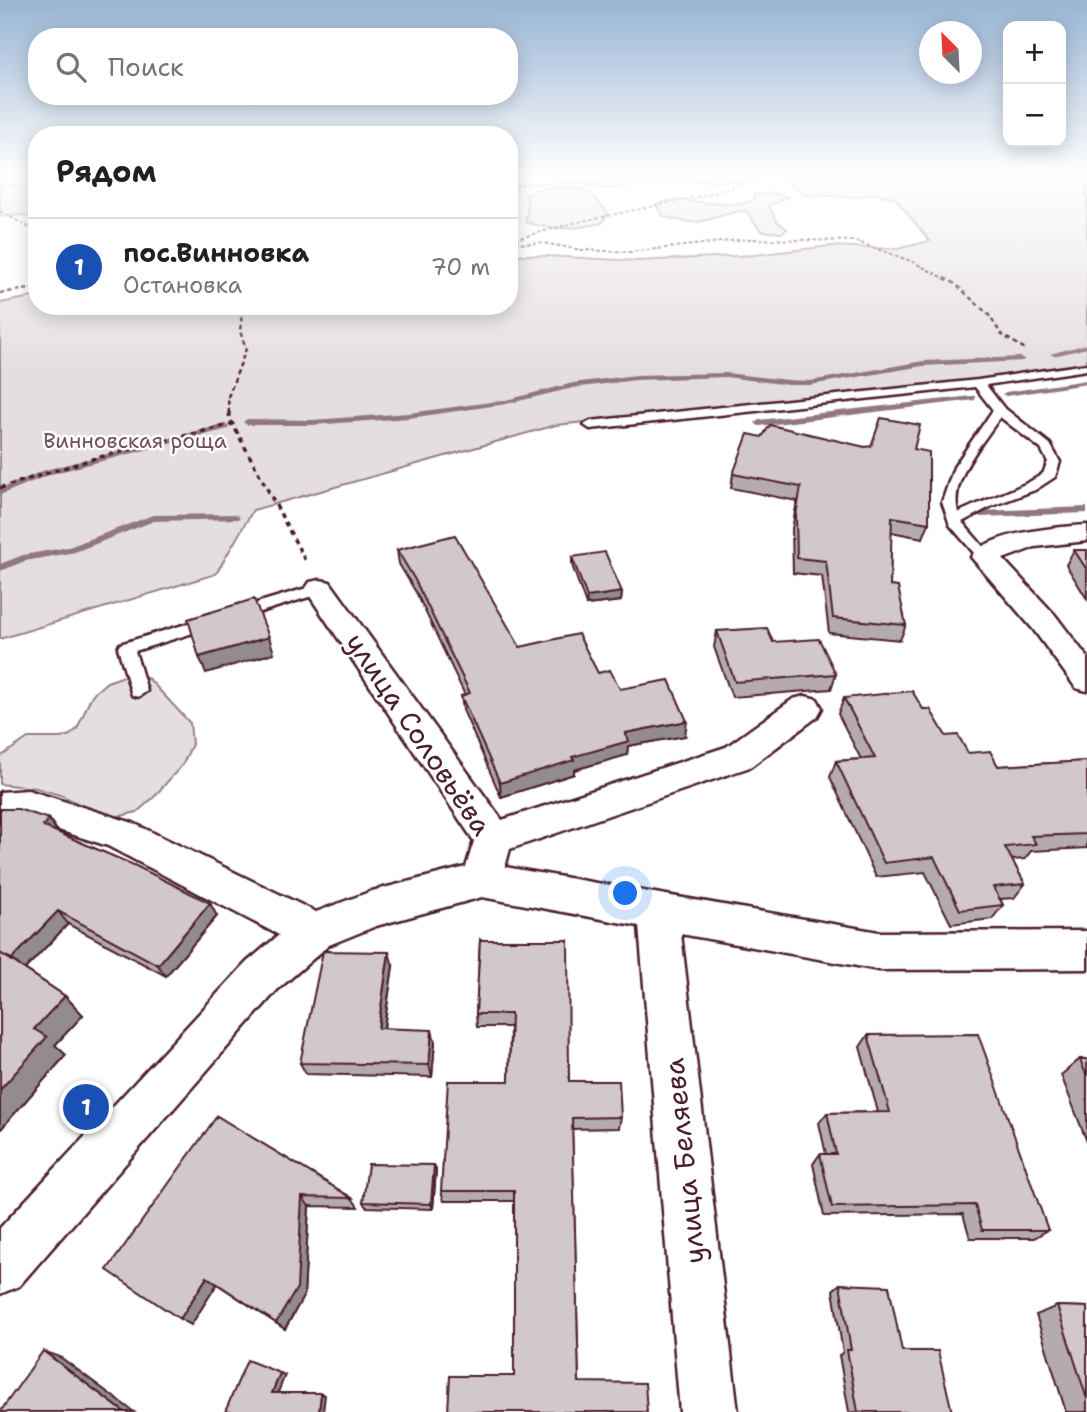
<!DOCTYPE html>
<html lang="ru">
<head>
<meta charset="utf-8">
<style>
	:root { --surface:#fff; --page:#f6f6f6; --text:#202124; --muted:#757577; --line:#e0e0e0; --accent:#d1495b }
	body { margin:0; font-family:"Shantell Sans",sans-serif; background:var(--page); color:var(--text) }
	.controls { position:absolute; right:21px; top:21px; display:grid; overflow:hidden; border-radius:14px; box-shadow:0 4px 18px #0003 }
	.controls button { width:63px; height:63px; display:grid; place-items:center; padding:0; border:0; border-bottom:2px solid var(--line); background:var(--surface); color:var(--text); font:35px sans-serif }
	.compass { position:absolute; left:919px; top:21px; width:63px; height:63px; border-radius:50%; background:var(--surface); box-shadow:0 4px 18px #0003; rotate:336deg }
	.you { position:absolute; left:626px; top:894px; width:24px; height:24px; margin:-18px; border:5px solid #fff; border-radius:50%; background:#1a73e8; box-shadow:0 0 0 10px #1a73e833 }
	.badge { display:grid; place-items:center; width:46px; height:46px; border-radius:50%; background:var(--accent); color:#fff; font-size:23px; font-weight:700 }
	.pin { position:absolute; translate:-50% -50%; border:4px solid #fff; box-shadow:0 2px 7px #0006 }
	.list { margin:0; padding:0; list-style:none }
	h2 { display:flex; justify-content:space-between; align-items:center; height:91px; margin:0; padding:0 28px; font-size:30px }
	h2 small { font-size:23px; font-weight:400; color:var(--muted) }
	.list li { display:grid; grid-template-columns:46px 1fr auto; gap:21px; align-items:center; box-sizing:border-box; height:98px; padding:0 28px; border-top:2px solid var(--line) }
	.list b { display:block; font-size:26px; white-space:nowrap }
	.list p { margin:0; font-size:23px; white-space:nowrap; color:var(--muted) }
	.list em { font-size:23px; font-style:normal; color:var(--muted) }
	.icon { flex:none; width:38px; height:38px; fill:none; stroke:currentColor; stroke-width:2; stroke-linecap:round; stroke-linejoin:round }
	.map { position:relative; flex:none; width:1087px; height:1412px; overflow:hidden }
	.search { position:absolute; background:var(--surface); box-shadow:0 4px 18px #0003; left:28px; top:28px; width:490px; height:77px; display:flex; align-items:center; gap:18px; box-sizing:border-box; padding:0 24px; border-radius:28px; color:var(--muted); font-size:26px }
	.panel { position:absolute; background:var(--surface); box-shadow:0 4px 18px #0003; left:28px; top:126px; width:490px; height:189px; border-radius:28px }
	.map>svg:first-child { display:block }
</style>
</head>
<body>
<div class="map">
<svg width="1087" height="1412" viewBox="0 0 1087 1412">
	<rect width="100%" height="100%" fill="#fff"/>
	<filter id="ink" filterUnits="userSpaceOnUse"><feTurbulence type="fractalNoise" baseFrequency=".0143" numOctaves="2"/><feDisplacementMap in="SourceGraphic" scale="14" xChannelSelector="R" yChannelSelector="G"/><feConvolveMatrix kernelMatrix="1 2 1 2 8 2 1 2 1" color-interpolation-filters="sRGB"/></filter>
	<g filter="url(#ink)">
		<g fill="#e5dee0" stroke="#987e86" stroke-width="2">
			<polygon points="0,174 37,174 37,219 21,215 0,217"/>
			<path d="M590,174H656C632,189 615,192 586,186Z"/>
			<polygon points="789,174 1087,174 1087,369 556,425 253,510 216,574 0,639 0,303 37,296 37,306 509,306 509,254 638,261 755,255 830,246 897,249 930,241 895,198 875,193 858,197 805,195 782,178"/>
			<path d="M570,187L590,192L608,213L602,223C575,229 553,231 526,222L528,204L525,195L541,188Z"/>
			<path d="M772,193L788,197L769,206L777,221L787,229L781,233L761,231L746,211C730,210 713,220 697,222C685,223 673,219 663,216L656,204C688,192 721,213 754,200V195Z"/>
			<polygon points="130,674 149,679 190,723 192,744 183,764 154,797 137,812 121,816 101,815 63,796 36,788 0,784 0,757 28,738 61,738 70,735 77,729 92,695 107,682"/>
		</g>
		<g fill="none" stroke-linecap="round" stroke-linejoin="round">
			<g fill="#91787e" fill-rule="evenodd">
				<polygon points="1087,344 1087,348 1054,356 1050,354"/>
				<polygon points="1020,357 1024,359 1023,361 923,366 810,385 788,385 726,377 636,380 573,388 506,404 409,418 312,425 247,425 243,422 247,419 312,420 409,413 506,400 573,383 636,375 726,373 788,380 810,381 923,361"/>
				<polygon points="1087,380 1087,384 1006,396 1002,394 1006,392"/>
				<polygon points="972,396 975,396 975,400 759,426 755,423 759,420"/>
				<polygon points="225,424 229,427 228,429 51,474 0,495 0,489 45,470"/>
				<polygon points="1087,507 1087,513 981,517 976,514 981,511"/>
				<polygon points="235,514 240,517 238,519 154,521 75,552 25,561 0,571 0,564 23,555 69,547 153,515"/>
			</g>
			<defs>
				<g id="lane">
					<path d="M1087,364V370L986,385L1003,407L1050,444L1060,462L1055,477L1035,490L992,506L962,522L992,557L985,562L980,560L950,525L942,502L954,467L993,410L975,387L590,429L584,425L590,421L978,380ZM1000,417L1041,449L1048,462C1047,463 1044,471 1044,472C1034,484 976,503 958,513C949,479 983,443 1000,417Z"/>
					<polygon points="320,584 325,586 328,589 325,592 135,651 147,691 138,697 132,695 118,648 120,644"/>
				</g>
				<g id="street">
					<path d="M1087,525V541L1035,547L1003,559L1055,615L1087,657V691L1076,688L1033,629L971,557C988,532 1058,527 1087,525Z"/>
					<polygon points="320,580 330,582 502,820 726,747 793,699 805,696 817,699 822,708 817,717 750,767 510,849 505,867 879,932 1087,931 1087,969 879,970 681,934 738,1412 680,1412 639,926 482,897 376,926 329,945 277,990 19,1286 0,1294 0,1228 247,962 279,935 108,846 28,820 0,822 0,792 28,790 133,823 316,912 372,891 466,867 474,841 305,589 310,582"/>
				</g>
			</defs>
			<use href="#lane" stroke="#4a1f2b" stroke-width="5"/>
			<use href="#street" stroke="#4a1f2b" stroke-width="5"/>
			<g stroke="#4a1f2b" stroke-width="2" stroke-dasharray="3.5 2.5" stroke-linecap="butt">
				<polyline points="0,184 37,187"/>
				<polyline points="509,187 521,184 730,181 750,180 773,174"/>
				<polyline points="0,211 37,232"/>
				<polyline points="509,241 573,223 719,192 746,182"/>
				<polyline points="509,244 543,243 582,250 629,252 748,239 855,241 911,261 948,280"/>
			</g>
			<g stroke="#4a1f2b" stroke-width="2.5" stroke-dasharray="4.5 3.5" stroke-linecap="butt">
				<polyline points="944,278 954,283 988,314 1002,335 1027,350"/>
				<polyline points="0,293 37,288"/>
				<polyline points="229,413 228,397 246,349 240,331 243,306"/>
			</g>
			<g stroke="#4a1f2b" stroke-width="3.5" stroke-dasharray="5 4.5" stroke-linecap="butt">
				<polyline points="229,412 230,419 306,562"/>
				<polyline points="0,488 92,459 232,424"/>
			</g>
			<use href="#lane" fill="#fff" fill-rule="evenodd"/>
			<use href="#street" fill="#fff" fill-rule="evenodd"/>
		</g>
		<g fill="#b5abaf" stroke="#4a1f2b" stroke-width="2">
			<polygon points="762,437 865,447 914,449 929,523 923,538 891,532 890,586 906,625 900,640 829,633 822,576 793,573 792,529 797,501 731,488 733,474"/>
			<polygon points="397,550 520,647 598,673 685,736 628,746 627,755 574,770 574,774 501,797 463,710 461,696 465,695 417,594 399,564"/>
			<polygon points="1074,550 1087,550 1087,599 1066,565"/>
			<polygon points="572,557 622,592 621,601 586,605 572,565"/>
			<polygon points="717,631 773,642 836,674 831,689 732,697 714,647"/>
			<polygon points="844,698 923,709 946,736 968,753 998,766 1087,761 1087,848 1031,851 1025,859 1012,860 1025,884 1014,898 1000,899 1003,905 992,919 951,924 925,872 876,877 830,777 836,761 861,759 838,714"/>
			<polygon points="0,809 49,819 58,832 217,916 166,976 68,924 25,969 65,996 83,1015 55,1045 66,1055 0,1130"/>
			<polygon points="480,940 569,1081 621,1117 619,1128 572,1129 579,1382 647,1412 514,1376 514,1201 444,1201 441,1191 509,1081 510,1027 477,1027 476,1014"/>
			<polygon points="393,966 384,1028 435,1042 432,1077 306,1074 300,1063"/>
			<polygon points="868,1035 1048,1230 1034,1238 970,1238 963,1214 824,1216 813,1164 820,1154 826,1154 819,1123 827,1113 878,1112 860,1047"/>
			<polygon points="1080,1059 1087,1059 1087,1142 1061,1075"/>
			<polygon points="217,1116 352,1198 358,1207 309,1206 304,1295 285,1329 217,1284 191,1325"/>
			<polygon points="436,1170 433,1209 366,1207 363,1202"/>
			<polygon points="840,1284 902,1351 952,1412 849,1412 839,1355 843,1353 833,1290"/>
			<polygon points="1057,1306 1087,1307 1087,1412 1066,1412 1036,1315"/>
		</g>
		<g fill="#938b8e" stroke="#4a1f2b" stroke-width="2">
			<polygon points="622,592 621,601 586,605 587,597"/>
			<polygon points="269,637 274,653 206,673 199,657"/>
			<polygon points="687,721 685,736 628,746 627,755 574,770 574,774 501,797 500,783 572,757 625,733"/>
			<polygon points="49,819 58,833 43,826"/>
			<polygon points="210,903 217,916 166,976 158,965"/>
			<polygon points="58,911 68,924 24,970 12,959"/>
			<polygon points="389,952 393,966 382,1040 378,1028"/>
			<polygon points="65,996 83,1015 55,1045 66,1055 0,1130 0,1090 34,1029"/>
			<polygon points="432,1030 435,1042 432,1077 429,1065"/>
			<polygon points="434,1165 436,1170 433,1209 431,1204"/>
			<polygon points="302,1197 309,1206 304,1295 285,1329 276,1323"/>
			<polygon points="207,1277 217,1284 191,1325 180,1319"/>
			<polygon points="43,1351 60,1357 134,1412 124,1412"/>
			<polygon points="280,1373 285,1375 277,1395 272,1393"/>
			<polygon points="321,1393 325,1395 323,1412 319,1412"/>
		</g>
		<g fill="#d2c7cb" stroke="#4a1f2b" stroke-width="2">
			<polygon points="881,418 920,425 914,449 929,452 929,523 892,517 890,586 898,587 906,625 833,618 826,561 797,558 796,515 801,487 733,474 748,434 762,437 770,425 865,447 871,446"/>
			<polygon points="455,535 520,647 578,634 598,673 610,670 620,689 669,680 687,721 625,733 629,741 572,757 574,760 500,783 461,696 470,693 415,580 397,550"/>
			<polygon points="1074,550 1087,550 1087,570"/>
			<polygon points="605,552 622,592 587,597 572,557"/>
			<polygon points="254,599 269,637 199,657 188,619"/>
			<polygon points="767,628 773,642 819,639 836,674 735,682 717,631"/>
			<polygon points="912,691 923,709 930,709 946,736 958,735 968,753 990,751 998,766 1087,761 1087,834 1031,836 1036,844 1005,847 1025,884 993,887 1003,905 960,910 934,857 884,863 836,761 875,758 844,698"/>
			<polygon points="0,809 18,809 49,819 43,826 136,866 210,903 158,965 58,911 12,959 5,956 0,953"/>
			<polygon points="480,940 568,940 569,1081 619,1081 621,1117 572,1118 579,1382 645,1383 647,1412 448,1412 450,1376 514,1376 514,1191 441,1191 448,1081 509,1081 511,1014 476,1014"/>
			<polygon points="323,951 389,952 378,1028 432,1030 429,1065 300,1063"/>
			<polygon points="0,953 65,996 34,1029 47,1037 0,1090"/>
			<polygon points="978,1034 1048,1230 982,1230 975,1205 832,1207 820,1154 836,1154 827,1113 890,1112 868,1035"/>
			<polygon points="1080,1059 1087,1059 1087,1077"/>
			<polygon points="217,1116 352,1198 302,1197 297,1288 276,1323 207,1277 180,1319 107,1270"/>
			<polygon points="368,1164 434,1165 431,1204 363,1202"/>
			<polygon points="840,1284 889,1286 902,1351 938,1351 952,1412 858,1412 847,1350 851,1350"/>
			<polygon points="1057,1306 1087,1307 1087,1399"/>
			<polygon points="43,1351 124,1412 0,1412"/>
			<polygon points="247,1360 280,1373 272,1393 321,1393 319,1412 225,1412"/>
		</g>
	</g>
	<linearGradient id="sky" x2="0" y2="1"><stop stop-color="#98b4d4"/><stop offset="0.47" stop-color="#fff"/><stop offset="1" stop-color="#fff" stop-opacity="0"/></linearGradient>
	<rect width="1087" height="371" fill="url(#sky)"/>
	<g text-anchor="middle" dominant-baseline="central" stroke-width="5" stroke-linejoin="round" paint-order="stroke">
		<g font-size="21" fill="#714f58" stroke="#fff">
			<text x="135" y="441">Винновская роща</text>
		</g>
		<g font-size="28" fill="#4a1f2b" stroke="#fff">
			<text transform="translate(419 734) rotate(56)">улица Соловьёва</text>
			<text transform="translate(684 1161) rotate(-96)">улица Беляева</text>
		</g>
	</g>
</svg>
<div class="controls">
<button>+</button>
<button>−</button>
</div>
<svg class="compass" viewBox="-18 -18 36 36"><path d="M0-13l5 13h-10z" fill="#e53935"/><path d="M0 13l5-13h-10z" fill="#757577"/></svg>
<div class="you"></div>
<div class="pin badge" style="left:86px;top:1107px;background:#1a4fb4">1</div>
<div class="search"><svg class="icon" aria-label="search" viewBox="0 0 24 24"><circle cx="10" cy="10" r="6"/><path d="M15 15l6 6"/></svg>Поиск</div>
<section class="panel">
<h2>Рядом<small></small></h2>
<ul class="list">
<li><span class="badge" style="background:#1a4fb4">1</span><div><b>пос.Винновка</b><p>Остановка</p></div><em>70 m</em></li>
</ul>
</section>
</div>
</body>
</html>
